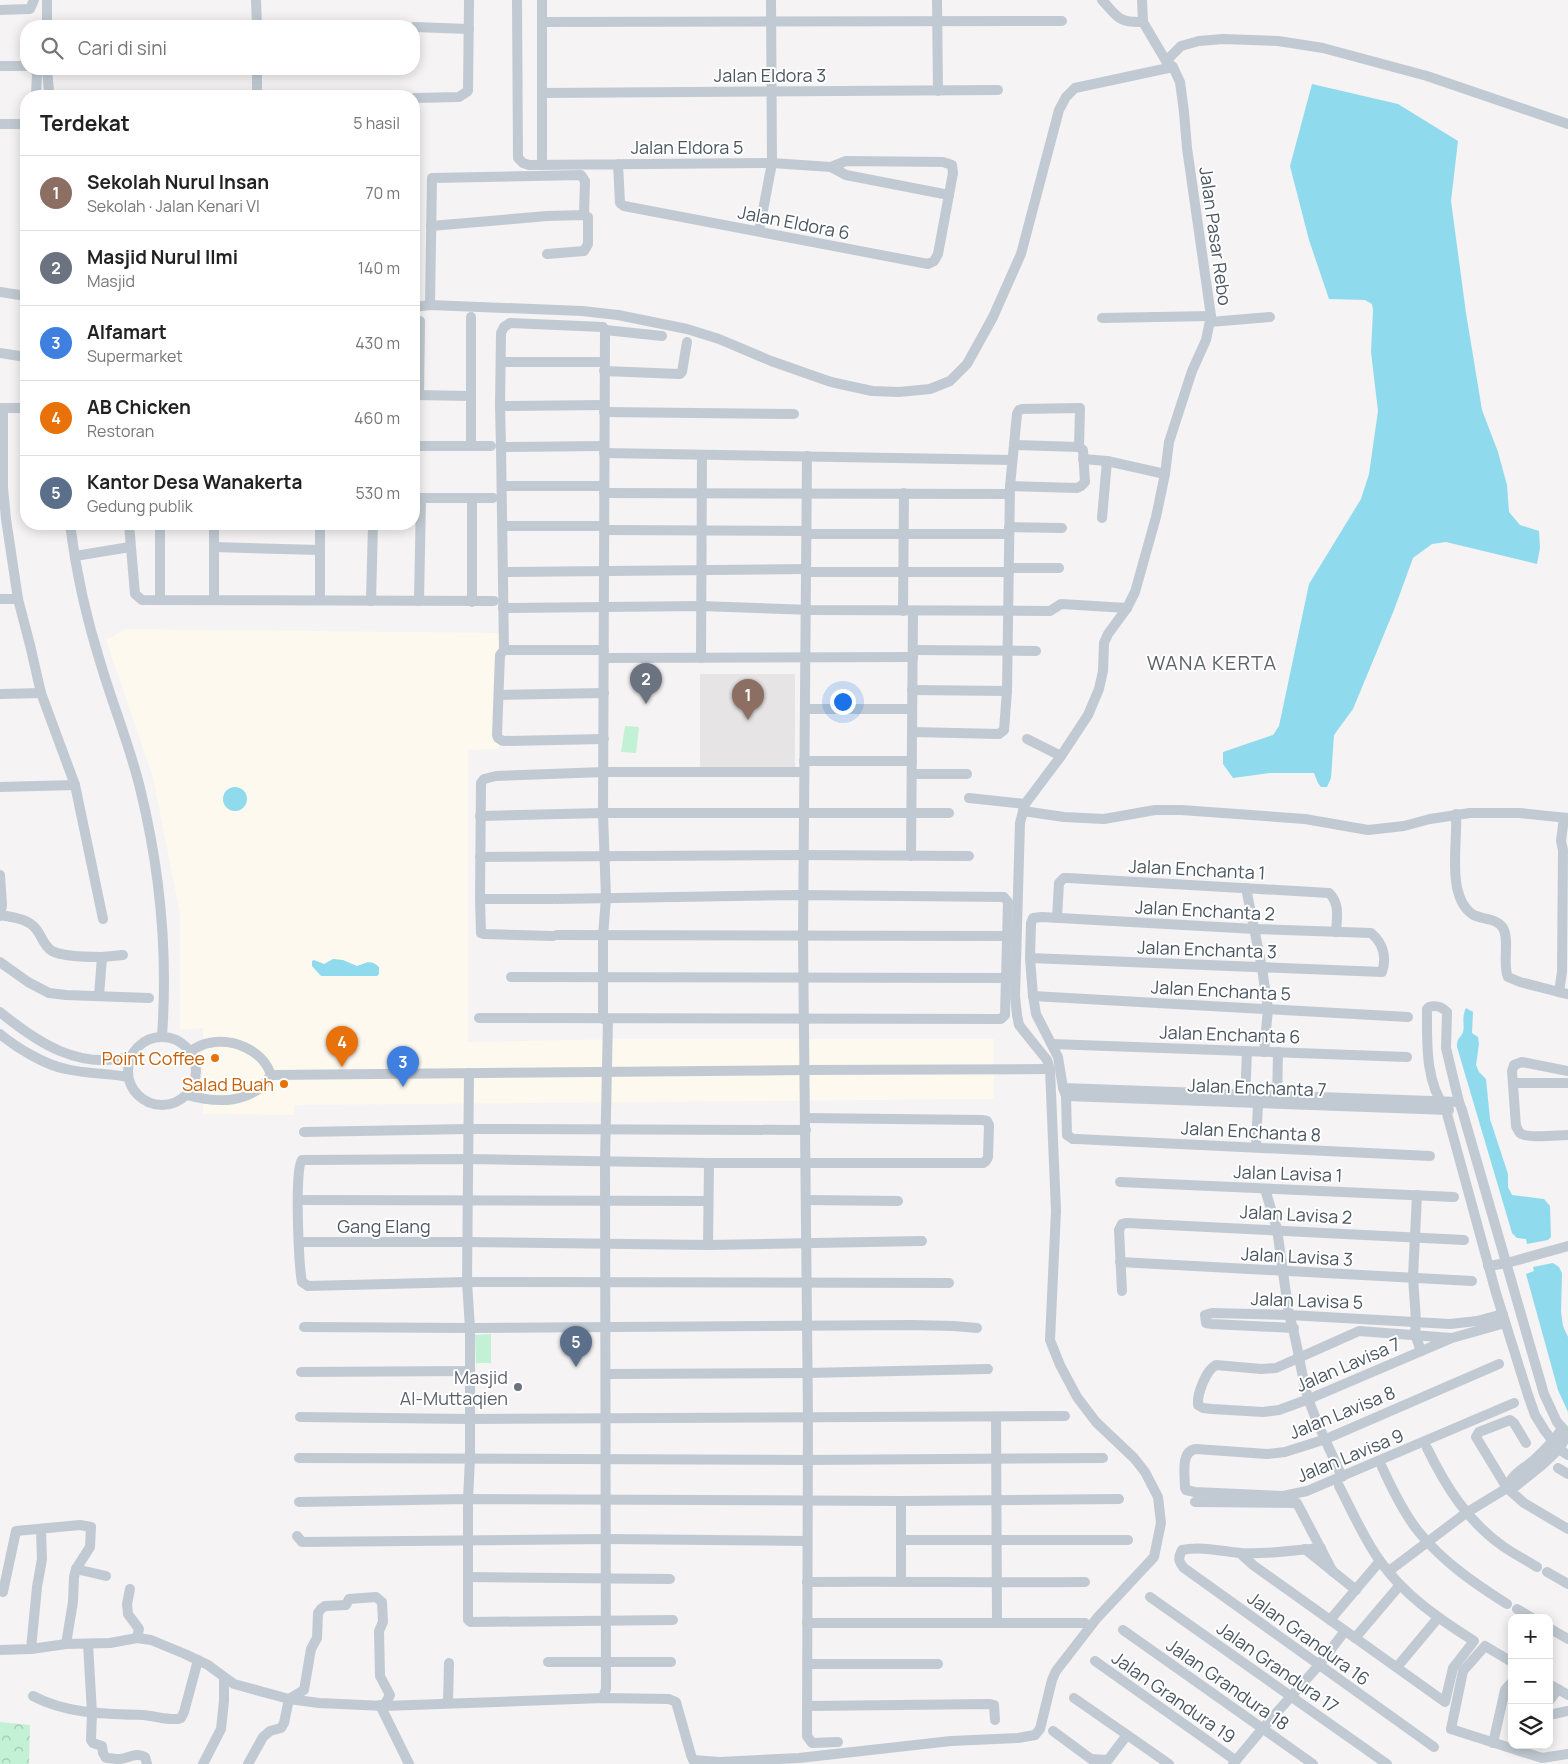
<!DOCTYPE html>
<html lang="id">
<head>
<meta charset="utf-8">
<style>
	:root { --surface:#fff; --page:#f2f2f2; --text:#222; --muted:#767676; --line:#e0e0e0; --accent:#1a73e8 }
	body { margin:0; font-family:Manrope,sans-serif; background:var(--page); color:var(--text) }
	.controls { position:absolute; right:15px; bottom:15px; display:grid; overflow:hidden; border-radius:10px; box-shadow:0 2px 12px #0003 }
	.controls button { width:45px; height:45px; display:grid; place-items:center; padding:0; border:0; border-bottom:1px solid var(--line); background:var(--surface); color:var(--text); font:25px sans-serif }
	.you { position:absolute; left:842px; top:701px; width:18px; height:18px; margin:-12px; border:4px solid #fff; border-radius:50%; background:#1a73e8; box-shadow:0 0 0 8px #1a73e833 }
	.badge { display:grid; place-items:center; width:32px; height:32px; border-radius:50%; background:var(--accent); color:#fff; font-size:16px; font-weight:700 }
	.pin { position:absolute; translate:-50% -41px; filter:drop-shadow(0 1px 2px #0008) }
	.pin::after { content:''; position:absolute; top:26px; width:18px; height:15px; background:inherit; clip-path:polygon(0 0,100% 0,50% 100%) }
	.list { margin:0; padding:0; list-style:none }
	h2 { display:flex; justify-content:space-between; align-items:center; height:65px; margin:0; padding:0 20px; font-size:21px }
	h2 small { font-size:16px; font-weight:400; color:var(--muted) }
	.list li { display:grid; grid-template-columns:32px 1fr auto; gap:15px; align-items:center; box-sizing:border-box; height:75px; padding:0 20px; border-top:1px solid var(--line) }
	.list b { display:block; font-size:19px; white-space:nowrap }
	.list p { margin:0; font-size:16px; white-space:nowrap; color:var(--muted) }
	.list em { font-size:16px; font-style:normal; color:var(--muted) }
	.icon { flex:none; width:28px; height:28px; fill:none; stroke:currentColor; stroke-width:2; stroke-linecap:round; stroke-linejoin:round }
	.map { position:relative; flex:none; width:1568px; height:1764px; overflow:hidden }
	.search { position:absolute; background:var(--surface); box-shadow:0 2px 12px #0003; left:20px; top:20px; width:400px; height:55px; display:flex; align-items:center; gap:12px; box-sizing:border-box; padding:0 18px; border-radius:20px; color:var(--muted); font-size:19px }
	.panel { position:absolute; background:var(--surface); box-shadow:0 2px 12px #0003; left:20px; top:90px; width:400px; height:440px; border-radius:20px }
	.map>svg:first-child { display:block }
</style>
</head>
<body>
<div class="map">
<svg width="1568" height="1764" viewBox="0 0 1568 1764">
	<defs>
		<pattern id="forest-crowns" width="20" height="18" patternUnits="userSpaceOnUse" patternTransform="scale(1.25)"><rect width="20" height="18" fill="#c3f1d5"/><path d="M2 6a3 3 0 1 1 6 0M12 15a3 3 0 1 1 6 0" fill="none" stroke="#a0c6b0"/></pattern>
	</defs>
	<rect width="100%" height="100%" fill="#f5f3f3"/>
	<polygon fill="#fdf9ef" points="126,629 499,633 499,749 468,750 468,1042 618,1039 994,1039 994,1099 294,1105 294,1115 203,1114 203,1028 180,1030 180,914 153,777 106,640"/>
	<rect fill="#e6e4e5" x="700" y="674" width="95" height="93"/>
	<polygon fill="url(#forest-crowns)" points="0,1722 30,1725 29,1764 0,1764"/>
	<g fill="#c3f1d5">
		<polygon points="625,726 639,727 636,753 621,752"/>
		<polygon points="491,1334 491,1363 476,1363 475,1335"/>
	</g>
	<g fill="#90daee">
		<polygon points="1312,84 1398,104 1458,141 1451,201 1466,313 1482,410 1498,452 1507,485 1509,512 1520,525 1539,531 1540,548 1537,564 1446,542 1432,544 1413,558 1394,610 1353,709 1334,735 1331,778 1327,787 1321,787 1318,783 1314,773 1270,773 1233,778 1223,764 1223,752 1273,735 1279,726 1309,584 1361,499 1369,474 1378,411 1371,352 1373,310 1372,304 1365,300 1329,299 1309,240 1290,166"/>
		<circle cx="235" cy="799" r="12"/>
		<path d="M333,959L343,960L357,966C367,963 370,959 379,967V974L377,976H321L312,966V961L314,960L324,964Z"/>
		<path d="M1466,1008L1473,1012L1472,1033L1478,1037L1479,1044L1476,1065L1479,1072L1486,1079L1490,1119L1508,1174V1187L1512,1195L1544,1199L1550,1206L1551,1237L1548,1240L1527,1244L1526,1239L1517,1238L1512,1233L1457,1047C1457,1037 1460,1039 1463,1032C1465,1027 1461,1018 1466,1008Z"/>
		<polygon points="1553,1263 1559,1267 1562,1273 1561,1312 1563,1326 1568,1337 1568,1412 1558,1390 1526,1274 1534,1271 1533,1267"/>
	</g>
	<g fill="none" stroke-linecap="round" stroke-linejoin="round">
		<g stroke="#c1cad2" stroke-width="10">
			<polyline points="256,0 257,26"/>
			<polyline points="517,0 518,158 523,163 529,165 772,163 831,167 846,161 943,162 952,165 953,173 938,254 934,261 928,264 624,206 620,203 618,164"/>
			<polyline points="542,0 542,165"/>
			<polyline points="937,0 938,91"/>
			<path d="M1102,0C1118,17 1118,23 1143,22"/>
			<polyline points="0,10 30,9 34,0"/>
			<polyline points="542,22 1062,21"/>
			<polyline points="47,26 47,0"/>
			<polyline points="414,27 469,29"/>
			<polyline points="1166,61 1181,46 1199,41 1223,39 1278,41 1323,48 1427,76 1568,124"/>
			<polyline points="0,66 26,66"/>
			<polyline points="34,69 37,73 36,96"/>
			<polyline points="47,69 49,92 53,96"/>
			<polyline points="257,69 257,96"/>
			<polyline points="542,93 998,90"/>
			<polyline points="414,98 459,97 468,91 469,0"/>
			<polyline points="0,124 26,124"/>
			<polyline points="831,167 846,175 949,195"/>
			<polyline points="431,226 547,216 584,215 588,217 588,244 584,251 547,254"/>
			<polyline points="759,231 772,163 771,0"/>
			<polyline points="0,292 26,296"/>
			<polyline points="430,305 432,178 581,175 585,181 584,215"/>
			<polyline points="414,307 430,305 582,311 618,315 687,329 719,339 771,361 831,382 872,391 899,392 930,389 950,381 967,364 993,317 1021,254 1059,110 1066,97 1075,88 1173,67"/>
			<polyline points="471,317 471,446"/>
			<polyline points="1102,318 1211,316"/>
			<polyline points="1210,322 1270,317"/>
			<polyline points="605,330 662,336"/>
			<polyline points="0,353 26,357"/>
			<polyline points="501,362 604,362"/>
			<polyline points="604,371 680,374 682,372 687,342"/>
			<polyline points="415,395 471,396"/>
			<polyline points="419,395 420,321"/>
			<polyline points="500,406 604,405"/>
			<polyline points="0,408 26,408"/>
			<polyline points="3,408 3,488 6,519 18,599 30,645 41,693 75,785 103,919"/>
			<polyline points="604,412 794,414"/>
			<polyline points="414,446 491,446"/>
			<polyline points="501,447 500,406 501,333 504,327 510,323 603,327 605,330 603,813 606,898 603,936 603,1019"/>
			<polyline points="604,453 1012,460"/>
			<polyline points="807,456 803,936 808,1418 807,1736 812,1743 838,1742"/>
			<polyline points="1083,459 1107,461 1165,474"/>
			<polyline points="503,486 604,486"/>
			<polyline points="1010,486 1077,488 1081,486 1085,482 1083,450 1079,447 1014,445"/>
			<polyline points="604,493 1010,494"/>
			<polyline points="414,498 493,498"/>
			<polyline points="472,498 472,602"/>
			<polyline points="1102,518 1107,461"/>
			<path d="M70,524C76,573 87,621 102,668C114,708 130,747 140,788C160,869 168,953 162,1036"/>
			<polyline points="129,524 135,594 142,600 494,601"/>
			<polyline points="160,524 160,600"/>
			<polyline points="214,524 214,600"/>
			<polyline points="320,524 320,600"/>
			<polyline points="503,526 604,526"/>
			<polyline points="1009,527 1062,528"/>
			<polyline points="604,530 806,531"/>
			<polyline points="806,534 1009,534"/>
			<polyline points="214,547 320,550"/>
			<polyline points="75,556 130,547"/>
			<polyline points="1009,568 1059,568"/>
			<polyline points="503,572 806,569"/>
			<polyline points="806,572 1009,572"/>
			<polyline points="0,599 18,599"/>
			<polyline points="371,601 373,524"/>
			<polyline points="419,601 421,498"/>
			<polyline points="503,608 701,606 811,610 1050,611 1061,604 1127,608"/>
			<polyline points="903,611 904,493"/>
			<polyline points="504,650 604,650"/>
			<polyline points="913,650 1036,651"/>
			<polyline points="604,658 913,657"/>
			<polyline points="701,658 702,455"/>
			<polyline points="912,690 1007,691"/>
			<polyline points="0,694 41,693"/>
			<polyline points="499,695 604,693"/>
			<polyline points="805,709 912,709"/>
			<polyline points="912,732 999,734 1004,730 1007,691 1010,486 1017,414 1019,410 1022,409 1080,408 1079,447"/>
			<polyline points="604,739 503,741 498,738 497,735 500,655 504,650 501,447 604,446"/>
			<polyline points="1027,739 1061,756"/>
			<polyline points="804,761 912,761"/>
			<polyline points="912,774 967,774"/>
			<polyline points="0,787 75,785"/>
			<polyline points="969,798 1025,804"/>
			<polyline points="1023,811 1064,817 1104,819 1155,810 1181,810 1305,819 1368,830 1404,826 1430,819 1470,813 1520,813 1568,818"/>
			<path d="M1456,814C1458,842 1446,895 1472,914C1481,920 1496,917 1503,928C1510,940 1502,965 1508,977L1520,982L1559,992"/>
			<polyline points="480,816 603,813 949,813"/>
			<polyline points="1564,818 1561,841 1563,850 1562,972 1559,992 1568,994"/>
			<polyline points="911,856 913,611"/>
			<polyline points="480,857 802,855 969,856"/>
			<polyline points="0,875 2,905 0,916"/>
			<polyline points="1246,888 1262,968 1268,1009 1264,1052"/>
			<polyline points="480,899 553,899"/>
			<path d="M0,915C17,918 32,919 40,935C43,941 47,948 52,951C63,957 90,957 102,957L99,996"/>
			<path d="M1057,918L1059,883L1064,878H1068L1329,893C1340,903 1337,918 1336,932"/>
			<polyline points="557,935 1007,936"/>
			<polyline points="553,936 484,934 481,933 480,899 481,783 484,779 496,776 604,772 804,772"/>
			<polyline points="102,957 123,955"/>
			<path d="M1030,958L1382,972C1387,957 1383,943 1371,933L1255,929L1042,917L1033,918L1031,923L1030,958L1033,996L1036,1014L1058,1057L1063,1088L1066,1096L1067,1135L1073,1139H1077L1430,1156"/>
			<polyline points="0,962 28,982 49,993 66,995 149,998"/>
			<polyline points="511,977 1007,978"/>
			<polyline points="1033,996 1408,1017"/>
			<path d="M0,1012C38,1043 80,1071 131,1056"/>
			<polyline points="479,1018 1001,1019 1005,1015 1008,902 1004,897 800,895 556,899"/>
			<path d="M0,1034C17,1048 45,1065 66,1069C86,1074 107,1073 128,1077"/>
			<circle cx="162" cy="1071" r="34"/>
			<polyline points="1052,1044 1407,1057"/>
			<path d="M190,1051C196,1048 202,1044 209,1043C233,1038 263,1050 271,1075"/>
			<path d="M1568,1071L1522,1062L1514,1065L1512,1071L1516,1126C1517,1128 1518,1131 1520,1133C1527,1139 1558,1135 1568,1135"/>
			<polyline points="469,1073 467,1282 470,1328 470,1459 468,1499 468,1620 471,1622 673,1620"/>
			<polyline points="271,1075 805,1070 1050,1069"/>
			<polyline points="1513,1083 1568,1083"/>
			<polyline points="1063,1088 1459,1102"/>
			<path d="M187,1095C216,1103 252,1105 271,1075"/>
			<polyline points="1066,1096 1449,1110"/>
			<polyline points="1245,1101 1247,1051"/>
			<polyline points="1277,1103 1278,1052"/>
			<path d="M805,1118L982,1120L987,1121L989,1125L988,1157L986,1161L983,1163H709L468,1159L302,1160C294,1169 299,1266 302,1282L308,1286L467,1282L949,1283"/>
			<polyline points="304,1132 469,1129 806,1130"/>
			<polyline points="1256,1147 1258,1103"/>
			<polyline points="1120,1182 1454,1197"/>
			<path d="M1265,1189L1277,1229L1289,1315C1298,1342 1300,1371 1308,1398C1317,1425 1331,1451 1342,1477"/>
			<polyline points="1417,1195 1413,1277 1416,1321 1415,1334 1421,1351"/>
			<polyline points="298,1200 708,1201"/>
			<polyline points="806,1200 898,1201"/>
			<polyline points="299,1242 468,1242 708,1245 922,1241"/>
			<polyline points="708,1245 709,1163"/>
			<polyline points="1120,1262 1472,1281"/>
			<polyline points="1488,1266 1507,1263 1568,1246"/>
			<polyline points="1122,1291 1119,1230 1122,1224 1127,1223 1464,1240"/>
			<polyline points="304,1327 470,1328 912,1325 954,1326 977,1328"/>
			<polyline points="1294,1328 1212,1324 1206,1323 1205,1315 1212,1313 1289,1315 1450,1324 1477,1321 1503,1314"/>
			<path d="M1452,1338L1359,1331L1276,1368L1261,1369L1216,1365C1206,1370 1197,1394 1198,1405L1203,1408L1212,1409L1263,1412L1279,1410L1309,1399L1452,1338L1505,1323"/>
			<path d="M1499,1364L1326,1439L1285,1452L1267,1454L1196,1449C1180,1451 1185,1475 1185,1488L1186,1490L1195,1492L1283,1496L1307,1491L1514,1403"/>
			<polyline points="301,1372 470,1371"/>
			<polyline points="606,1374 807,1373 988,1369"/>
			<polyline points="300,1417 469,1419 1065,1416"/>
			<polyline points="996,1417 997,1622"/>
			<path d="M1568,1434L1557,1422L1544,1394L1462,1110L1459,1102L1446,1048L1447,1012C1441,1006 1436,1005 1429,1007L1427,1009C1427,1043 1425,1081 1446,1110L1496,1293L1528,1395L1535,1415L1545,1431L1559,1449L1568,1455"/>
			<polyline points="1526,1443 1514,1423 1510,1420 1479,1432 1476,1437 1507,1488 1524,1503 1568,1529"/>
			<path d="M1427,1448C1446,1487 1468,1522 1504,1547C1514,1554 1526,1560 1537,1567"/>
			<polyline points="299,1458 807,1460 1103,1458"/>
			<path d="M1382,1467C1392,1489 1403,1512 1418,1531C1443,1562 1474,1583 1507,1604"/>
			<polyline points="1558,1468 1568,1474"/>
			<path d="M1507,1488C1511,1474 1524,1469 1535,1459C1545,1450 1554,1440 1562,1429"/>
			<polyline points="901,1501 901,1581"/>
			<polyline points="299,1502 468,1499 901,1501 1119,1499"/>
			<polyline points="1195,1502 1297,1503 1333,1572"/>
			<polyline points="297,1536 302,1542 606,1539 807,1541"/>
			<polyline points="901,1540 1128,1540"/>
			<path d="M1321,1548C1294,1550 1267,1555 1240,1553C1220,1551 1201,1546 1182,1550C1178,1558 1178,1561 1184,1568L1434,1747"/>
			<polyline points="1305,1549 1356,1590"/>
			<path d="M1240,1553L1253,1565L1445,1702L1453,1668L1474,1641C1439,1619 1404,1595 1380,1561C1364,1539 1352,1511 1339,1486"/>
			<polyline points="76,1569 106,1576"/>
			<polyline points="1389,1571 1466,1513 1507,1488 1516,1486 1542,1465 1559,1449 1568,1434"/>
			<polyline points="1547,1572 1568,1584"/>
			<polyline points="468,1577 670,1579"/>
			<path d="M807,1582C899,1581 992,1583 1085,1582"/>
			<polyline points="130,1589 127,1604 128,1614 139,1629 137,1638"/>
			<polyline points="3,1592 16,1531 80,1525 91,1527 90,1547 76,1569 74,1577 73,1602 66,1644"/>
			<polyline points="1150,1597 1387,1764"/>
			<polyline points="1517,1609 1532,1618"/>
			<polyline points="1330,1620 1380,1561"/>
			<polyline points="807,1623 1085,1623"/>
			<polyline points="1549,1628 1568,1639"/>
			<polyline points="1123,1630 1313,1764"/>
			<polyline points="1355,1638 1400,1585"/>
			<path d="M88,1644L92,1713L91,1740L93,1743L102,1746L103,1753L106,1758C110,1758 115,1759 120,1759C129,1758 136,1752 145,1757L147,1764"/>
			<polyline points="31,1649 37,1587 42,1559 41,1530"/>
			<polyline points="0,1650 31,1649 66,1644 110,1643 137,1638 151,1640 185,1654 208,1665 234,1684 289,1699 319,1703 384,1706 603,1698 669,1699 676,1702 691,1755 693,1760 720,1762 799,1758 951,1741 1018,1738 1035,1735 1040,1729 1052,1680 1056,1671 1097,1618 1154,1557 1161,1523 1158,1497 1145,1472 1134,1458 1096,1422 1077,1397 1060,1365 1050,1340 1056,1211 1050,1069 1047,1060 1019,1025 1017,1015 1015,996 1020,823 1025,804 1061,756 1088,715 1099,689 1103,671 1104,643 1108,634 1127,608 1135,592 1156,517 1165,474 1169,442 1192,371 1206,340 1211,316 1187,148 1184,112 1180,82 1173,67 1166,61 1143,22 1142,0"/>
			<polyline points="1095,1661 1235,1760"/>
			<polyline points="548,1662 671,1662"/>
			<polyline points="1512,1662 1485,1646 1463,1671 1451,1729 1542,1758 1568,1754"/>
			<polyline points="808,1664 938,1664"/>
			<polyline points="1397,1667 1438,1618"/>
			<polyline points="1549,1684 1568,1695"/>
			<path d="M33,1696C67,1714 105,1714 143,1715C155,1716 166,1720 178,1719L181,1718L184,1712L198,1660"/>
			<polyline points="603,1698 606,1689 605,1161 608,1019"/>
			<polyline points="1074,1698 1169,1764"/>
			<polyline points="1549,1701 1558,1689"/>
			<polyline points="448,1703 449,1663"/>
			<polyline points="380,1705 409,1764"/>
			<polyline points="807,1706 990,1704 994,1705 995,1720"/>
			<polyline points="1549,1715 1568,1711"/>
			<polyline points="1053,1731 1091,1759 1108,1760 1127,1735"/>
			<polyline points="1493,1743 1505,1690 1512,1682"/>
			<polyline points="203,1764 221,1729 224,1701 224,1678"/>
			<polyline points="248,1764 263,1737 270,1731 281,1728 284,1723 289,1699 304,1690 311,1649 317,1638 318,1613 321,1609 325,1606 346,1605 349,1599 376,1597 382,1602 383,1622 379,1631 380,1676 390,1695 384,1706"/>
			<polyline points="1233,1764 1263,1728 1319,1665 1345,1631"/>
		</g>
	</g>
	<g fill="#e8710a" stroke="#fff" stroke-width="2">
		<circle cx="215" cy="1058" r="5"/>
		<circle cx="284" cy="1084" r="5"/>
	</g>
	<circle fill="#6b7280" stroke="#fff" stroke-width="2" cx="518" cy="1387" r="5"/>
	<g text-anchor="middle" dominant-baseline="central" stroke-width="4" stroke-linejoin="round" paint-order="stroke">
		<g font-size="18" fill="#4a5661" stroke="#fff">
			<text x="770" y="75">Jalan Eldora 3</text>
			<text x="687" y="147">Jalan Eldora 5</text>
			<text transform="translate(794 222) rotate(11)">Jalan Eldora 6</text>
			<text transform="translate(1216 236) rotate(82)">Jalan Pasar Rebo</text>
			<text transform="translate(1197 869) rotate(3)">Jalan Enchanta 1</text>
			<text transform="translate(1205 910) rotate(3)">Jalan Enchanta 2</text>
			<text transform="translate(1207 949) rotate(2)">Jalan Enchanta 3</text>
			<text transform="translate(1221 990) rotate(3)">Jalan Enchanta 5</text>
			<text transform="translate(1230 1034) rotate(2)">Jalan Enchanta 6</text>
			<text transform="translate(1257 1087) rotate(2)">Jalan Enchanta 7</text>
			<text transform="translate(1251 1131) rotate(3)">Jalan Enchanta 8</text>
			<text transform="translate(1288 1173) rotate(2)">Jalan Lavisa 1</text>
			<text transform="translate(1296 1214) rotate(3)">Jalan Lavisa 2</text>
			<text x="384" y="1226">Gang Elang</text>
			<text transform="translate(1297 1256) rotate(3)">Jalan Lavisa 3</text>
			<text transform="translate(1307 1300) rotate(2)">Jalan Lavisa 5</text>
			<text transform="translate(1348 1364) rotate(-23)">Jalan Lavisa 7</text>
			<text transform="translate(1342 1412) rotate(-22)">Jalan Lavisa 8</text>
			<text transform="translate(1350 1455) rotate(-22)">Jalan Lavisa 9</text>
			<text transform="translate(1309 1638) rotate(36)">Jalan Grandura 16</text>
			<text transform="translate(1278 1667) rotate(35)">Jalan Grandura 17</text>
			<text transform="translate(1228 1684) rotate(35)">Jalan Grandura 18</text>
			<text transform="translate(1174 1697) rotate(35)">Jalan Grandura 19</text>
		</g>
		<g font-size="18" fill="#c56008" stroke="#fff" text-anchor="end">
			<text x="205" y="1058">Point Coffee</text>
			<text x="274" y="1084">Salad Buah</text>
		</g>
		<g font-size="18" fill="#5b616d" stroke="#fff" text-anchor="end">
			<text x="508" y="1377">Masjid<tspan x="508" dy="21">Al-Muttaqien</tspan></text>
		</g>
		<g font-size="20" letter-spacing="1" fill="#5f6368" stroke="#fff">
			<text x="1212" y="662">WANA KERTA</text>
		</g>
	</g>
</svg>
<div class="controls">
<button>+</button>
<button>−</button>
<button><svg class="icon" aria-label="layers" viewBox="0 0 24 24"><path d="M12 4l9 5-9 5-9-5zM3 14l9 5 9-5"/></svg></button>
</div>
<div class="you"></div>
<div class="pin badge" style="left:748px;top:720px;background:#8d6e63">1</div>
<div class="pin badge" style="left:646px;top:704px;background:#6b7280">2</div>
<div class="pin badge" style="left:403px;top:1087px;background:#3f7fe0">3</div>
<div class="pin badge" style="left:342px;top:1067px;background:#e8710a">4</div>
<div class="pin badge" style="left:576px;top:1367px;background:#5c6f8a">5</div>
<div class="search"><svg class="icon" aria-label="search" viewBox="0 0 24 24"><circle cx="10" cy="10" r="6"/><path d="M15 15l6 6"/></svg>Cari di sini</div>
<section class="panel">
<h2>Terdekat<small>5 hasil</small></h2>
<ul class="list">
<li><span class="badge" style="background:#8d6e63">1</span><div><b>Sekolah Nurul Insan</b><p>Sekolah · Jalan Kenari VI</p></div><em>70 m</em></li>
<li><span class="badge" style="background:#6b7280">2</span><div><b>Masjid Nurul Ilmi</b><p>Masjid</p></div><em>140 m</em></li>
<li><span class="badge" style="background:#3f7fe0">3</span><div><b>Alfamart</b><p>Supermarket</p></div><em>430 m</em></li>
<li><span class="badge" style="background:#e8710a">4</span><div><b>AB Chicken</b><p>Restoran</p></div><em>460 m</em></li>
<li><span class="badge" style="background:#5c6f8a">5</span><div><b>Kantor Desa Wanakerta</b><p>Gedung publik</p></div><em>530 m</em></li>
</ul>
</section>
</div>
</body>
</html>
